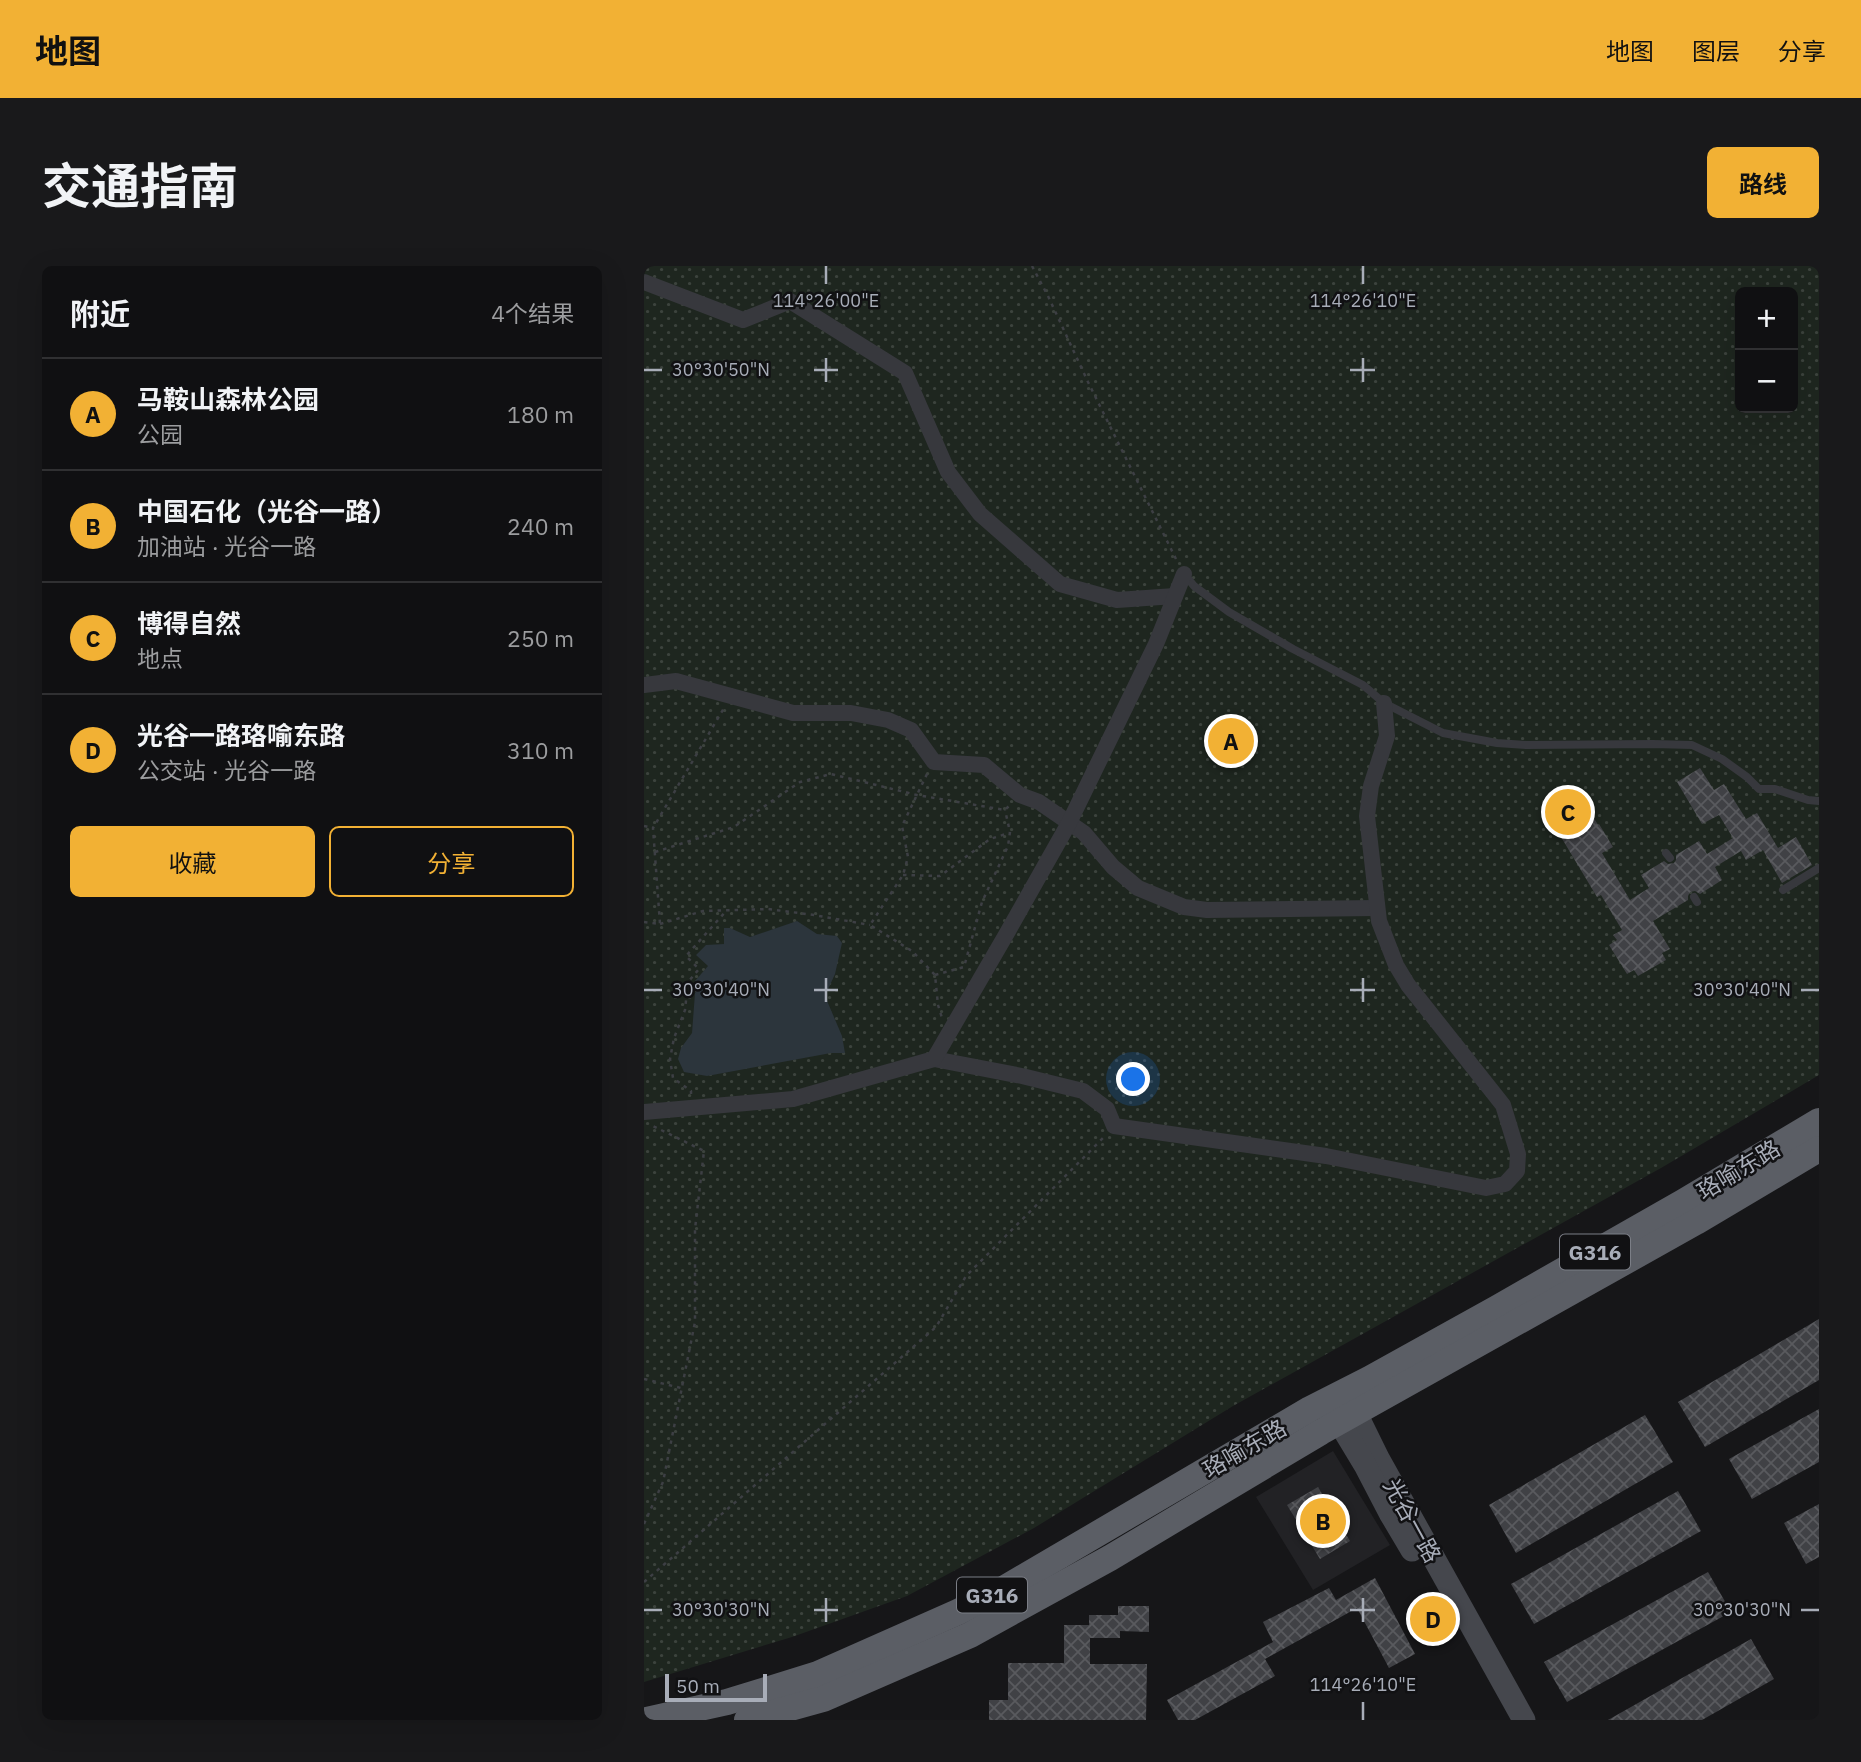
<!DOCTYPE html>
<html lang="zh">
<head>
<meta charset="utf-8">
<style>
	:root { --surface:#101012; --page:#19191b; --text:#f1f3f6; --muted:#9c9d9f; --line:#303032; --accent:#f2b134 }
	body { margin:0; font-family:"IBM Plex Sans","Noto Sans SC",sans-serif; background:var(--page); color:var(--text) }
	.controls { position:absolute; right:21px; top:21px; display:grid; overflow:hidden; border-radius:10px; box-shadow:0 7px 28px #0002 }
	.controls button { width:63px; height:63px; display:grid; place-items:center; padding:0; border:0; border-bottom:2px solid var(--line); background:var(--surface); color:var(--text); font:35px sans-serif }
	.scale { position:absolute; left:21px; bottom:18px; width:102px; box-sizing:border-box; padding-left:7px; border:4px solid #a8adb8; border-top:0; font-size:19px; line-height:24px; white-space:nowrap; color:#a8adb8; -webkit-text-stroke:5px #111113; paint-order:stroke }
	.you { position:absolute; left:490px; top:814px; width:24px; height:24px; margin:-18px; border:5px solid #fff; border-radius:50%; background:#1a73e8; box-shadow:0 0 0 10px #1a73e833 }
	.badge { display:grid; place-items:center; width:46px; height:46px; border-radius:50%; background:var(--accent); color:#111; font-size:23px; font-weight:700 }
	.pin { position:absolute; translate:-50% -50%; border:4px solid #fff; box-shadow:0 2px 7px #0006 }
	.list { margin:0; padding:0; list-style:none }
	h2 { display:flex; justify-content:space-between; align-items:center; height:91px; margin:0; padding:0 28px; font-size:30px }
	h2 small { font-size:23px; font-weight:400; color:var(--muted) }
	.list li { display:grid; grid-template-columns:46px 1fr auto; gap:21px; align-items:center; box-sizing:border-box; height:112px; padding:0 28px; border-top:2px solid var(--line) }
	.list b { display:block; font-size:26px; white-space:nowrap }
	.list p { margin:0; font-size:23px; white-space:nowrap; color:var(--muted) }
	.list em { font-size:23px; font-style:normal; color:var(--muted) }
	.actions { display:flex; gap:14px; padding:21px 28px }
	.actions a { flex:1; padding:16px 0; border:2px solid var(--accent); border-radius:10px; text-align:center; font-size:24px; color:var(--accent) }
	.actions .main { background:var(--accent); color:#111 }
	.map { position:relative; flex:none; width:1175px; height:1454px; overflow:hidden; border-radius:10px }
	header { display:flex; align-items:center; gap:42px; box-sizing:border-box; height:98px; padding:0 35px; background:var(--accent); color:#111 }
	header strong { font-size:33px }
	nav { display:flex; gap:38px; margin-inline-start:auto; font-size:24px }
	.intro { display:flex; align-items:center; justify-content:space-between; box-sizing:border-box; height:168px; padding:0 42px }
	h1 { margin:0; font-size:49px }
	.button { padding:18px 32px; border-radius:10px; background:var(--accent); color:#111; font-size:24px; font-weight:700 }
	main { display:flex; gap:42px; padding:0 42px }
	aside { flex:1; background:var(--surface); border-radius:10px; box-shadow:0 7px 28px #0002 }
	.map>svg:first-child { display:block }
</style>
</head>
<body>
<header>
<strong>地图</strong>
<nav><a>地图</a><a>图层</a><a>分享</a></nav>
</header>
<div class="intro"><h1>交通指南</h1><a class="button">路线</a></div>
<main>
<aside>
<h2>附近<small>4个结果</small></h2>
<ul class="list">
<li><span class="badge">A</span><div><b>马鞍山森林公园</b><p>公园</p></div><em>180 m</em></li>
<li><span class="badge">B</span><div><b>中国石化（光谷一路）</b><p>加油站 · 光谷一路</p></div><em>240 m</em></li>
<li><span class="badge">C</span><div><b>博得自然</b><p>地点</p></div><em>250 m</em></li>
<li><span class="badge">D</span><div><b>光谷一路珞喻东路</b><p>公交站 · 光谷一路</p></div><em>310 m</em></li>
</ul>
<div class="actions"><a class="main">收藏</a><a>分享</a></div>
</aside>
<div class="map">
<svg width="1175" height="1454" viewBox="0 0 1175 1454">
	<defs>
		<pattern id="park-dots" width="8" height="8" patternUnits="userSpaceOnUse" patternTransform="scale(1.75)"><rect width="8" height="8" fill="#1e261f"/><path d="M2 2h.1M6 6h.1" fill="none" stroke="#3c433d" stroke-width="1.8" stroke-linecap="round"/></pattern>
		<pattern id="building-cross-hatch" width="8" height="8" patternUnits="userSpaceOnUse" patternTransform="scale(1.75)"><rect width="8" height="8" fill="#404145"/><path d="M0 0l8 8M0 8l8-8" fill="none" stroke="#595a5e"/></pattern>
	</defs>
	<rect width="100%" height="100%" fill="#161618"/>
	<polygon fill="#222225" points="689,1185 746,1279 669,1324 612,1231"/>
	<path fill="url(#park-dots)" fill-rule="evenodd" d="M0,0H1175V809L1017,902L589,1140L390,1262L263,1330L148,1371L0,1416ZM1096,26H1149V142H1096Z"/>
	<polygon fill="#2c353c" points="153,655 173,668 193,670 198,677 191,708 181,730 198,770 201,787 187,787 63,810 40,806 34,793 37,782 48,767 51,727 56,720 51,715 64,700 52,689 62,679 80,678 80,662 86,662 106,671"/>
	<g fill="url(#building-cross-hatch)">
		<polygon points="1056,502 1070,524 1080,518 1102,553 1113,547 1134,582 1152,571 1168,599 1138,617 1119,584 1102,594 1097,585 1071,601 1078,614 1056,628 1051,625 1046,626 1044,630 1044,634 1009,655 1026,683 1018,687 1022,694 994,710 990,704 983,708 965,679 973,674 969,669 978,664 957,629 953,631 899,541 921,529 924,534 936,528 954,559 955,558 969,581 958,587 986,634 1005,622 997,609 1020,595 1024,598 1030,597 1032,594 1032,589 1055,575 1063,588 1089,572 1075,549 1058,558 1033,516"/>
		<polygon points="1175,1053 1175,1114 1061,1181 1034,1136"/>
		<polygon points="1175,1143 1175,1196 1108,1233 1085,1193"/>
		<polygon points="1001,1149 1029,1196 872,1287 845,1239"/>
		<polygon points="674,1221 706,1275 676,1293 643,1239"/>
		<polygon points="1034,1225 1057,1265 890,1358 867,1318"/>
		<polygon points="1175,1238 1175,1291 1162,1298 1140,1257"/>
		<polygon points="1064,1306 1087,1346 923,1436 900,1396"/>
		<polygon points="731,1312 771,1388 745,1402 713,1342 621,1393 631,1410 551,1454 534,1454 523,1434 629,1376 619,1356 685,1322 692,1334"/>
		<polygon points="474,1340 505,1340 505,1366 476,1365 476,1372 446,1372 446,1398 503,1398 502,1454 345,1454 345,1434 364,1434 364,1397 420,1397 420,1359 445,1359 445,1349 474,1349"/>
		<polygon points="1107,1373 1130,1413 1058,1454 964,1454"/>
	</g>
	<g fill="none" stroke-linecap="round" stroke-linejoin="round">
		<g stroke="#3d3f44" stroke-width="2.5" stroke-dasharray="3.5 5" stroke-linecap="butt">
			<polyline points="388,0 404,30 444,116 533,295"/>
			<polyline points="283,508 258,560 264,591 259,609 226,659 268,685 291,709 294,739 298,752"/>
			<polyline points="0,560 9,562"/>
			<polyline points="11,586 90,561 156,516 187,508 273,529 361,544 366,539"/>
			<polyline points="259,609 296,610 346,573 365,567"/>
			<polyline points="0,656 16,658 9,562 80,442"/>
			<polyline points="16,658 59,645 124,643 170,649 226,659"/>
			<polyline points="291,709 320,701 338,636 364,580 366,566 361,544"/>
			<polyline points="47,828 47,825 29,812 26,793 30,772 41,744 44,716 55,703 42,690 83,644"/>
			<polyline points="0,1113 37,1122"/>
			<polyline points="0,1258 19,1216 51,1056 51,963 60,885 9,860"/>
			<polyline points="0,1316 292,1061 322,1010 461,870"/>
		</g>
		<g stroke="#37383d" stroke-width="8">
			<polyline points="541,309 550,320 585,346 649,383 719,419 740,437 799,467 853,477 882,479 1009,478 1048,479 1078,493 1103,511 1115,523 1131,523 1164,534 1175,535"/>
			<polyline points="1022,587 1026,592"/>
			<polyline points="1139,624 1175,602"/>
			<polyline points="1050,631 1053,636"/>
		</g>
		<g stroke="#37383d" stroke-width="16">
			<polyline points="0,16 99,54 146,35 261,107 304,206 336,248 416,318 473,334 531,330"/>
			<polyline points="0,419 32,415 149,447 207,447 244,454 267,464 290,496 340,499 376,529 395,536 440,567 469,601 494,622 540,641 563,644 733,642"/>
			<polyline points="290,793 378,810 439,825 463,843 470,860 682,890 842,922 861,918 873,905 874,888 859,839 764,719 752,699 735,655 723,550 727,520 743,470 740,437"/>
			<polyline points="0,846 149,833 290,793 363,667 425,557 512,378 540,308"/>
		</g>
		<g stroke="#45474d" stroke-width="23">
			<polyline points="704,1131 734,1192 880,1454"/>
			<polyline points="686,1141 721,1199 746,1247 768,1284"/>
		</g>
		<g stroke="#5b5e65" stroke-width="26">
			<polyline points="2,1454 83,1436 174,1408 314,1346 356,1325 666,1143 725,1113 853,1042 1039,936 1175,855"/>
			<polyline points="103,1454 179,1433 326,1369 466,1292 677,1166 1052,956 1175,883"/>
		</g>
	</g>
	<path fill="none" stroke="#a8adb8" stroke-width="2.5" d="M182,0V18M719,0V18M182,92V116M719,92V116M0,104H18M170,104H194M706,104H731M182,712V736M719,712V736M0,724H18M170,724H194M706,724H731M1157,724H1175M182,1332V1356M719,1332V1356M0,1344H18M170,1344H194M706,1344H731M1157,1344H1175M719,1436V1454"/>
	<g text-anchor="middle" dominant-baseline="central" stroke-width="5" stroke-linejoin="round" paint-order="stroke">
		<g fill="#111113" stroke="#7b7e86" stroke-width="2">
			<rect x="916" y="968.5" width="70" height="35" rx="5"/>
			<rect x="313" y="1311.5" width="70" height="35" rx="5"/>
		</g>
		<g font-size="21" font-weight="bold" fill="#a8adb8">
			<text x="951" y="986">G316</text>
			<text x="348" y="1329">G316</text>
		</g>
		<g font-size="23" fill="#a8adb8" stroke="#111113">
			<text transform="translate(1094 903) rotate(-31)">珞喻东路</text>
			<text transform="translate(600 1182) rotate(-30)">珞喻东路</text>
			<text transform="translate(769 1254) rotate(61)">光谷一路</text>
		</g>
	</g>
	<g font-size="18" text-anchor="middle" fill="#a8adb8" stroke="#111113" stroke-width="5" stroke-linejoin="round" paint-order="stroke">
		<text x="182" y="41">114°26'00"E</text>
		<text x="719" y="41">114°26'10"E</text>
		<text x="77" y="110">30°30'50"N</text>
		<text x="77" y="730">30°30'40"N</text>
		<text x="1098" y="730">30°30'40"N</text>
		<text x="77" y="1350">30°30'30"N</text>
		<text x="1098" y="1350">30°30'30"N</text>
		<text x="719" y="1425">114°26'10"E</text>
	</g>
</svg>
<div class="controls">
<button>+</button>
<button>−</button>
</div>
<div class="scale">50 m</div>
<div class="you"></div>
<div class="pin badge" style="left:587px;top:475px">A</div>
<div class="pin badge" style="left:679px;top:1255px">B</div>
<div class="pin badge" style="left:924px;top:546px">C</div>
<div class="pin badge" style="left:789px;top:1353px">D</div>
</div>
</main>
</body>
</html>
